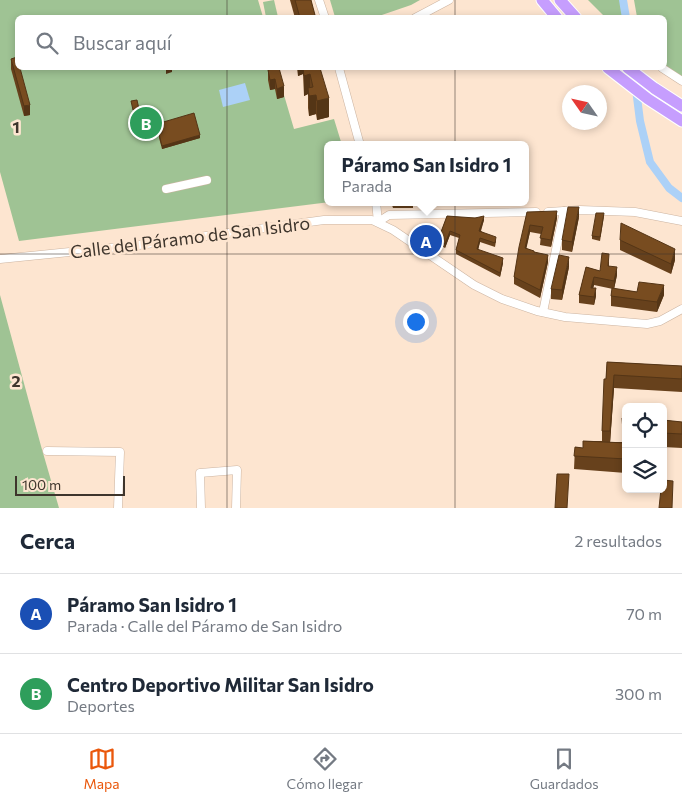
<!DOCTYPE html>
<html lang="es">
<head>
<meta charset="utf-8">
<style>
	:root { --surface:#fff; --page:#f6f6f7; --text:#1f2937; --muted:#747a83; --line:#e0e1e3; --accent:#ea580c }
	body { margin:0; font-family:Commissioner,sans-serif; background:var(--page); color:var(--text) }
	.controls { position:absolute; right:15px; bottom:15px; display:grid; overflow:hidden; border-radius:8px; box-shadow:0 2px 8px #0003 }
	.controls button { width:45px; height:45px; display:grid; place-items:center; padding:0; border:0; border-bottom:1px solid var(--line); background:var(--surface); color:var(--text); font:25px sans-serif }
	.compass { position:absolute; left:562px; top:85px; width:45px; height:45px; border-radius:50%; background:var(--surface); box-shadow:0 2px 8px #0003; rotate:304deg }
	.scale { position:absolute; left:15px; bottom:12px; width:110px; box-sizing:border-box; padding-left:5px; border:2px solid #3e352c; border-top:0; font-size:14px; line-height:18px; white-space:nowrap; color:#3e352c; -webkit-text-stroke:4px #fde5d0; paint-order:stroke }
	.you { position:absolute; left:415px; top:321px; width:18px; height:18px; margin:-12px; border:4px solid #fff; border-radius:50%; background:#1a73e8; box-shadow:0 0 0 8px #1a73e833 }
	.badge { display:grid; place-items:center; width:32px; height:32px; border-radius:50%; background:var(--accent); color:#fff; font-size:16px; font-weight:700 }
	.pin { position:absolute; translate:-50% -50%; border:2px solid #fff; box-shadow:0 1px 5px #0006 }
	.popup { position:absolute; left:324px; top:141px; width:205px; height:65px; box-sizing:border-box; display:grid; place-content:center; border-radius:8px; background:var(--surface); filter:drop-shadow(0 1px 4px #0005); font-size:16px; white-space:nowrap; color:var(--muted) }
	.popup b { font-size:19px; color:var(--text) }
	.popup::after { content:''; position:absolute; left:50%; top:100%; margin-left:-10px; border:10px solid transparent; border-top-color:var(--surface) }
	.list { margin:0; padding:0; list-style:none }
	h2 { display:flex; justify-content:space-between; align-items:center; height:65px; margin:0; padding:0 20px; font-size:21px }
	h2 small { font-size:16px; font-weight:400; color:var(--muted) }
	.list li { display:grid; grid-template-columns:32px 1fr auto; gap:15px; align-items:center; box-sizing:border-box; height:80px; padding:0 20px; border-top:1px solid var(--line) }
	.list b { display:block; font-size:19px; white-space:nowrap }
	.list p { margin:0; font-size:16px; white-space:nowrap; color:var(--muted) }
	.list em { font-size:16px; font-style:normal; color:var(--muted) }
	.icon { flex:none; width:28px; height:28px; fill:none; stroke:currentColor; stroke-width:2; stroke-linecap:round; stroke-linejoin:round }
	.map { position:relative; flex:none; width:682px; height:508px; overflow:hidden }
	.search { position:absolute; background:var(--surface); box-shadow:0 2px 8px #0003; left:15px; right:15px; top:15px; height:55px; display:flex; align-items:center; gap:12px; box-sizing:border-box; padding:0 18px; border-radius:8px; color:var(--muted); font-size:19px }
	.sheet { height:225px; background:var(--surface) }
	nav { display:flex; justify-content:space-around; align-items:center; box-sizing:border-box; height:70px; border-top:1px solid var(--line); background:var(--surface); font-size:14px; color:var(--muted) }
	nav a { display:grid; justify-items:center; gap:2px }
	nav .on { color:var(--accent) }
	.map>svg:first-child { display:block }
</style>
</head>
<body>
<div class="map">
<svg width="682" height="508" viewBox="0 0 682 508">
	<rect width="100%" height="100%" fill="#fde5d0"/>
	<g fill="#9fc394">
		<polygon points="0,0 258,0 263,17 18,18 18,68 276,68 294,129 334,119 342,145 327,145 327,202 330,202 19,241 0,172"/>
		<polygon points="274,0 278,17 266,17 263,2"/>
		<polygon points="330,0 420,0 411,5 376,17 335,17"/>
		<polygon points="588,0 621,0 624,17 605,17"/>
		<polygon points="634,0 682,0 682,77 665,65 664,18 637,17"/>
		<polygon points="0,295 41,446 59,508 0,508"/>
	</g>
	<polygon fill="#acd1f7" points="245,83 250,100 223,107 219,90"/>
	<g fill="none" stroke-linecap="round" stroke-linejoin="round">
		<g stroke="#acd1f7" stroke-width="8">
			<polyline points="623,0 626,18"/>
			<polyline points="636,89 640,121 650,162 669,188 682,198"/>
		</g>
		<defs>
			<g id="minor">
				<polyline points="319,0 325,18"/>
				<polyline points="415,18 449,0"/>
				<polyline points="339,68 360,145"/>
				<polyline points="662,68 682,81"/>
				<polyline points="166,189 207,180"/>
				<polyline points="376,202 378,222"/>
				<polyline points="548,212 580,210 635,212 682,221"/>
				<polyline points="378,222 389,215 536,212"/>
				<polyline points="0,259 139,245 324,220 372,220 393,230 474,285 502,299 537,311 565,317 647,324 660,321 682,309"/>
				<polyline points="543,312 564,211"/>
				<polyline points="47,451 120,452 118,508"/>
				<polyline points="201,508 200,473 237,470 236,508"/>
			</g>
			<g id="highway">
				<polyline points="542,0 557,18"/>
				<polyline points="560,0 576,18"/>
				<polyline points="608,68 648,99 682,121"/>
				<polyline points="628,68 654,88 682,106"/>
			</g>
		</defs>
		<use href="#minor" stroke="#ccb4a1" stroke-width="9"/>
		<use href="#highway" stroke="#fff" stroke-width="13"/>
		<use href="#minor" stroke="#fff" stroke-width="8"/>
		<use href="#highway" stroke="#c69efe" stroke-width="11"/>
	</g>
	<g fill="#67411c">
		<polygon points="290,0 311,0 315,18 295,18"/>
		<polygon points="11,59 30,115 24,116 11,69"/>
		<polygon points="269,68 279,68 284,97 277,99 275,89 270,90 268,80 268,70 270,70"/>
		<polygon points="297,68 320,68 329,117 317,120 316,114 309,116 308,108 308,94 304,96 303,74 298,76"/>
		<polygon points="160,123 200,138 162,149 159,138 159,134 162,134 160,126"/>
		<polygon points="391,202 413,202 413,208 393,208"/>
		<polygon points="527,212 557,218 551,247 540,245 541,234 530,232 526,248 534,252 548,262 540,298 514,284 514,277"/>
		<polygon points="447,216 484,220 481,231 496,241 495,247 480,242 478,250 503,263 500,277 456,254 456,250 459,238 450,235 445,248 438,244 438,240"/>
		<polygon points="604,216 600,241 592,239 592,236"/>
		<polygon points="579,217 572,252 562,250 562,240"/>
		<polygon points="620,240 675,260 671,274 620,250"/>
		<polygon points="609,261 609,266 617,275 614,289 664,295 657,312 611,306 611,296 613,289 594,285 593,288 596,296 594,305 579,303 579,295 586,267 600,271"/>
		<polygon points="569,267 562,300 551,299 551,289"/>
		<polygon points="607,362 682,366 682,392 614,388 610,442 622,442 622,418 626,418 626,473 574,469 575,447 583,448 583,441 602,441 602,431"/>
		<polygon points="663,420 682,422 682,448 663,447"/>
	</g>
	<g fill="#543516">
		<polygon points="315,15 315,18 306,18"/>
		<polygon points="166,68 172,68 172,72 166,74"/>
		<polygon points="298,68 304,68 303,68 303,74 298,76"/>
		<polygon points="310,74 310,94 308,88 308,94 304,96 304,76"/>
		<polygon points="275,79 275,89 270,90 270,80"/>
		<polygon points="284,86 284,97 277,99 277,89"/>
		<polygon points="316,95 316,114 309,116 309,96"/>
		<polygon points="329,98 329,117 317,120 317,101"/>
		<polygon points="30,105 30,115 24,116 24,106"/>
		<polygon points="139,109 139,112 133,113 133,110"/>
		<polygon points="200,135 200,138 162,149 162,146"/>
		<polygon points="579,207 579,217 572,252 572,242"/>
		<polygon points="557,211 557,218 551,247 551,240"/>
		<polygon points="484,216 484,220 479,235 479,231"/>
		<polygon points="530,225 530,232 525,255 525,248"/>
		<polygon points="450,231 450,235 445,248 445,244"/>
		<polygon points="480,238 480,242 477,254 477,249"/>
		<polygon points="675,249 675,260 671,274 671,264"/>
		<polygon points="548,255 548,262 540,298 540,290"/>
		<polygon points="569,257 569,267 562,300 562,290"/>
		<polygon points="503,258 503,263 500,277 500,273"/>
		<polygon points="617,267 617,275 614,289 614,281"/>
		<polygon points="594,277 594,285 591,296 591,288"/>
		<polygon points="664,285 664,295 657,312 657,302"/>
		<polygon points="596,288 596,296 594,305 594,297"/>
		<polygon points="614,375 614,388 610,444 610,431"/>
	</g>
	<g fill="#784c20" stroke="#543516">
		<polygon points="295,0 311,0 315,15 306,18 300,18"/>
		<polygon points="17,57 18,68 20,68 30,105 24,106 11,59"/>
		<polygon points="272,68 279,68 284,86 277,89 275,79 270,80 268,70 272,69"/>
		<polygon points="303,68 320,68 329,98 317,101 316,95 309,96 308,88 313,87 310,74 304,76"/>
		<polygon points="137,100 139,109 133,110 131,101"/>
		<polygon points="194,113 200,135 162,146 159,134 162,133 160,123"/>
		<polygon points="568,207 579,207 572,242 562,240"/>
		<polygon points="557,211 551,240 540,238 543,227 530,225 525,248 534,251 534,252 548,255 540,290 514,277 519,247 527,212"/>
		<polygon points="596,213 604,213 600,237 592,236"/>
		<polygon points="447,216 475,218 484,216 479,231 496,237 495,243 480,238 477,249 503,258 500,273 456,250 460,235 450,231 445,244 438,240"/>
		<polygon points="621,223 675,249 671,264 620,240"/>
		<polygon points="602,253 609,254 608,266 617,267 614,281 594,277 591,288 596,288 594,297 579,295 586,267 600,271"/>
		<polygon points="559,255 569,257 562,290 551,289"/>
		<polygon points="639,282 664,285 657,302 611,296 612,288 637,292"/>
		<polygon points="607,362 682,366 682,379 614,375 610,431 602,431 604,379 606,379"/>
		<polygon points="622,418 626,418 626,431 623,431"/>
		<polygon points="663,420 682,422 682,434 663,433"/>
		<polygon points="583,441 626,443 626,459 574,456 575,447 583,448"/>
		<polygon points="557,474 569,474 567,508 555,508"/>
		<polygon points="663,480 673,481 672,508 659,508 661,489 663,489"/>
	</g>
	<path fill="none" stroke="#3e352c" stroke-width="1" stroke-opacity="0.55" d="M227,0V18M455,0V18M227,68V508M455,68V508M0,254H682"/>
	<g text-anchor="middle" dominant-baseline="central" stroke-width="5" stroke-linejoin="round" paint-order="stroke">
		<g font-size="18" fill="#3e352c" stroke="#fde5d0">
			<text transform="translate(190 237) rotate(-7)">Calle del Páramo de San Isidro</text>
		</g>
	</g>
	<g font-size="16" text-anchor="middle" font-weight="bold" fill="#3e352c" stroke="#fde5d0" stroke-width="5" stroke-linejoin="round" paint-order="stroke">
		<text x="16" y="133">1</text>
		<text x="16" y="387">2</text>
	</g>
</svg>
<div class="controls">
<button><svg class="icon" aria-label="locate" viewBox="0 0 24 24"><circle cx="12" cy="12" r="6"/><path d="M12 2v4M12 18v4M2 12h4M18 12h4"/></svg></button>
<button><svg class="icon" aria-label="layers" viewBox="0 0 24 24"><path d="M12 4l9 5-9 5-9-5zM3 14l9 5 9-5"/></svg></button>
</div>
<svg class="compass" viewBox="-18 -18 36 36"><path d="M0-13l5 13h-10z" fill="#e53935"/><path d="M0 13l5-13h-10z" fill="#747a83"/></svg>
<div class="scale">100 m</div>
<div class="you"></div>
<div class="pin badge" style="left:426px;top:241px;background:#1a4fb4">A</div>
<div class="popup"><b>Páramo San Isidro 1</b>Parada</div>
<div class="pin badge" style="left:146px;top:123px;background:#2e9e5b">B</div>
<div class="search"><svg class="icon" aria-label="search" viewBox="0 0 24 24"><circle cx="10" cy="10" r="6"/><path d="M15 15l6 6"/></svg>Buscar aquí</div>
</div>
<section class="sheet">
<h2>Cerca<small>2 resultados</small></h2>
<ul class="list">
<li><span class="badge" style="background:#1a4fb4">A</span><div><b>Páramo San Isidro 1</b><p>Parada · Calle del Páramo de San Isidro</p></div><em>70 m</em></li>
<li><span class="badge" style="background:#2e9e5b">B</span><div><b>Centro Deportivo Militar San Isidro</b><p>Deportes</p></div><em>300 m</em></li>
</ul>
</section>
<nav>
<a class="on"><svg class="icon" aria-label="map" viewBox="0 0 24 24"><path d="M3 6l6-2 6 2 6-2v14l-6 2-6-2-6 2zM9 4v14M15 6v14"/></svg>Mapa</a>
<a><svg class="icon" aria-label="directions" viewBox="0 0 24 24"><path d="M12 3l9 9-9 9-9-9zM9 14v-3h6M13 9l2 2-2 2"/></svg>Cómo llegar</a>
<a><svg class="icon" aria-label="saved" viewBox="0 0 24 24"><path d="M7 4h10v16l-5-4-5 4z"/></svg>Guardados</a>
</nav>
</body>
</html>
